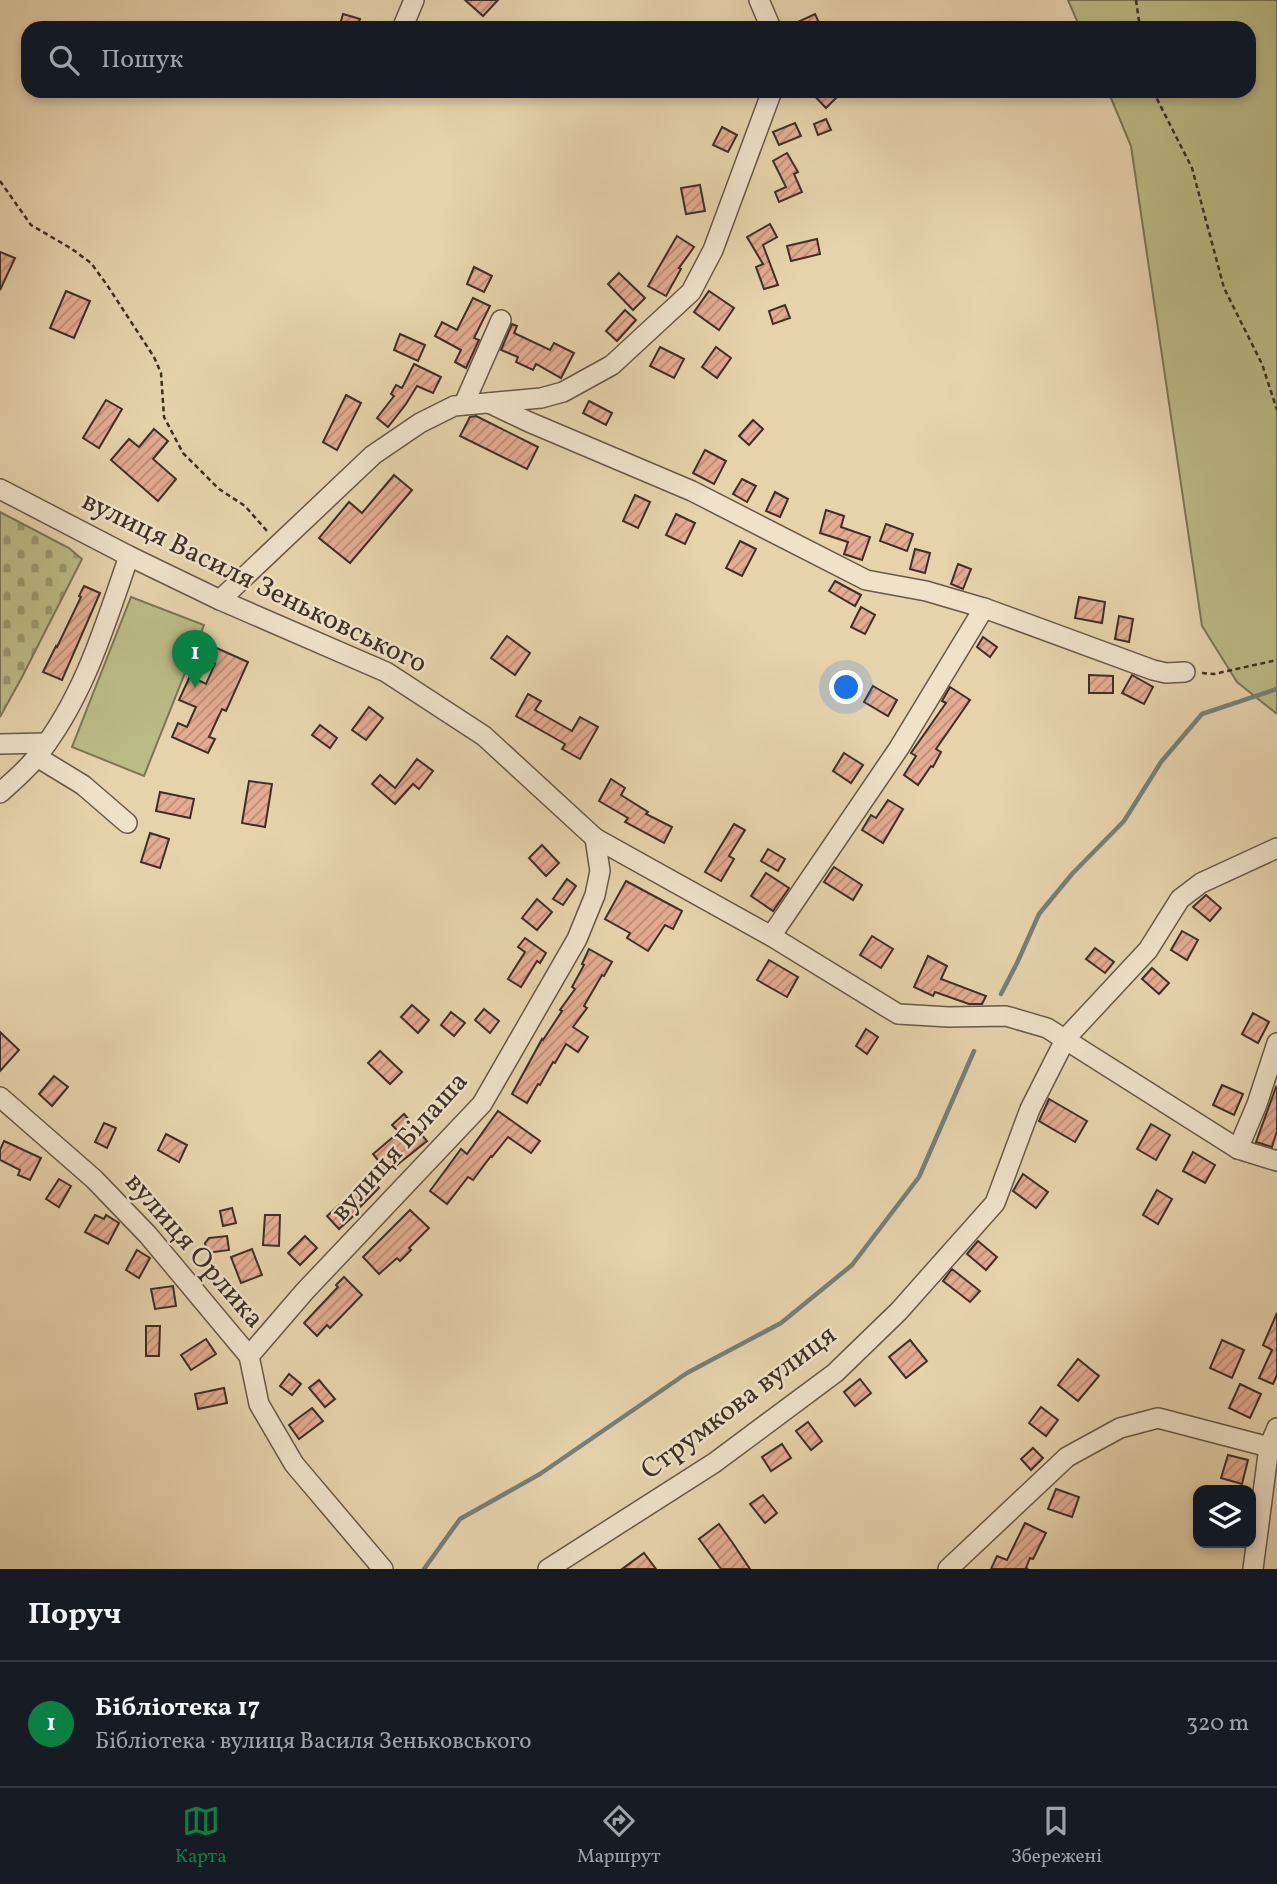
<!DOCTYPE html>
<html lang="uk">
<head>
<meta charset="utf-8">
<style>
	:root { --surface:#171b24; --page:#242831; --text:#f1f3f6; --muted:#9ea1a6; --line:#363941; --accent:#0b8043 }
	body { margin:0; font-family:Vollkorn,serif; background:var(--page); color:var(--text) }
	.controls { position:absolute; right:21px; bottom:21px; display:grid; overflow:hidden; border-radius:14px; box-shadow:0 4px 10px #0003 }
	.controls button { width:63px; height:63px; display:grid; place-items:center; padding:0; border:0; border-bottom:2px solid var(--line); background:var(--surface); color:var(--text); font:35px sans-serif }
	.you { position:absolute; left:847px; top:688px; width:24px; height:24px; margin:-18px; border:5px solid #fff; border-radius:50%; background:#1a73e8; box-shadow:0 0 0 10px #1a73e833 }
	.badge { display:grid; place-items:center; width:46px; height:46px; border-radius:50%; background:var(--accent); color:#fff; font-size:23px; font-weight:700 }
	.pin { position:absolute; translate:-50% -58px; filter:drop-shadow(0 2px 4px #0008) }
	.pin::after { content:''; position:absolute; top:37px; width:24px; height:21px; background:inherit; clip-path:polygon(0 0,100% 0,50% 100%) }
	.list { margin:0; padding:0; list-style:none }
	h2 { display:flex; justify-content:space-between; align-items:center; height:91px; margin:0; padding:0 28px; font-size:30px }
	h2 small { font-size:23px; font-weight:400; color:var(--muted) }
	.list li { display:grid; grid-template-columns:46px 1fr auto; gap:21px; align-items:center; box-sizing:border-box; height:126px; padding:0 28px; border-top:2px solid var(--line) }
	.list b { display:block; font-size:26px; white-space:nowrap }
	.list p { margin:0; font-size:23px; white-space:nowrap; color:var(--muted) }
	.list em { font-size:23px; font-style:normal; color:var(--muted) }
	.icon { flex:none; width:38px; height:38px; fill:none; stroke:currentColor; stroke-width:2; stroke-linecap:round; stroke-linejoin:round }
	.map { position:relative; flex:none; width:1277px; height:1569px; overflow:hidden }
	.search { position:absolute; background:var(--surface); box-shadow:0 4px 10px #0003; left:21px; right:21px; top:21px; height:77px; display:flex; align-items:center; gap:18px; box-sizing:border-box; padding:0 24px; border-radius:21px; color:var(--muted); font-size:26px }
	.sheet { height:217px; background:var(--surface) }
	nav { display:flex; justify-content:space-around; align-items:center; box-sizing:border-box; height:98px; border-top:2px solid var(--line); background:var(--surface); font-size:19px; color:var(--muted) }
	nav a { display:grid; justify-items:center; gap:4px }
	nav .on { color:var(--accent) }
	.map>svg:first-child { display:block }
</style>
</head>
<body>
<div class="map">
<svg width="1277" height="1569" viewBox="0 0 1277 1569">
	<defs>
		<pattern id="cemetery-stones" width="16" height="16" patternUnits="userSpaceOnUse" patternTransform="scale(1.75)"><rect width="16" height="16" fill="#bbbb86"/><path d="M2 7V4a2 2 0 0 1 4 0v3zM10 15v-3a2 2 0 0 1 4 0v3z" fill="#99986d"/></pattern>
		<pattern id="building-hatch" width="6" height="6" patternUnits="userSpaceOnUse" patternTransform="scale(1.75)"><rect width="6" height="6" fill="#e4ac93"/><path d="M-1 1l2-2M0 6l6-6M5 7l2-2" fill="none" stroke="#ba8c78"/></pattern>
	</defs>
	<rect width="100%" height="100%" fill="#e6d3ac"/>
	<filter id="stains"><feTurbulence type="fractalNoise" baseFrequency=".00286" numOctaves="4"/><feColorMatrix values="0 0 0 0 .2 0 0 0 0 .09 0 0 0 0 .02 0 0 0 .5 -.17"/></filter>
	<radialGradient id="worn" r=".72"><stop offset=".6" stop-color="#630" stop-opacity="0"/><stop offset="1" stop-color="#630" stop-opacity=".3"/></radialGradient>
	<g fill="#bbbb86" stroke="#7c7556" stroke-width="2">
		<polygon points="1068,0 1277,0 1277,714 1237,682 1202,626 1131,146 1108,91 1249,91 1249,28 1080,28"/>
		<polygon points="131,597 204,625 144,776 72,747"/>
	</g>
	<polygon fill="url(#cemetery-stones)" stroke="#7c7556" stroke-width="2" points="0,512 69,548 82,559 21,679 0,717"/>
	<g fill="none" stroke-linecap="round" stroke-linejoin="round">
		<g stroke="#74807b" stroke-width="4.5">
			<polyline points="1001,994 1017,963 1039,914 1072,874 1124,821 1161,762 1202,714 1277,689"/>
			<polyline points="424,1569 460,1519 540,1474 687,1373 781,1323 852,1265 919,1177 974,1051"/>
		</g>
	</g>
	<g fill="url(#building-hatch)" stroke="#3d2f26" stroke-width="2">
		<polygon points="465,0 498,0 483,16"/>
		<polygon points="343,14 360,19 357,28 339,28"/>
		<polygon points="815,14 820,25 814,28 785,28"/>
		<polygon points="810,91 843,91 826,108"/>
		<polygon points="826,119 831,130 818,135 814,124"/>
		<polygon points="795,123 801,136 779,145 773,132"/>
		<polygon points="722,127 737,135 728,152 713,145"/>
		<polygon points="787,153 798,172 794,174 802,192 779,202 775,192 786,187 773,161"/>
		<polygon points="700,185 705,211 686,214 681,188"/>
		<polygon points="770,224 777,237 763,245 778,285 764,289 756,267 763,264 747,237"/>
		<polygon points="677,236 694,247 679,268 681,269 666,296 648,286"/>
		<polygon points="817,239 820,254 791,261 787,246"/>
		<polygon points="0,252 15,258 0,290"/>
		<polygon points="474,267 492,276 484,292 467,284"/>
		<polygon points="619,273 645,298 633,310 608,284"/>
		<polygon points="66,291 90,301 74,338 50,328"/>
		<polygon points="709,291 734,308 719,330 694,312"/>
		<polygon points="473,298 490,306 474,338 479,340 466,368 455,362 461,350 435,336 442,322 457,330"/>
		<polygon points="785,305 790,318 773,324 769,311"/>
		<polygon points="625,310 636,320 617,341 606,331"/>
		<polygon points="512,324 517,326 514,333 550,350 554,343 574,353 561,378 536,364 533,370 516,362 518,357 501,350"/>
		<polygon points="400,334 425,345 418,361 394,350"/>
		<polygon points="660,347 684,359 674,378 650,366"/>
		<polygon points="716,347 731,358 717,378 702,367"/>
		<polygon points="414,364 441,377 433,393 417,386 406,404 388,427 377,418 394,396 391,394 396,385 402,388"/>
		<polygon points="346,395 361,403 337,450 323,442"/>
		<polygon points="106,400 122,409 99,448 83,438"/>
		<polygon points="589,401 612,413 606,425 583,413"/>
		<polygon points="476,416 538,447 527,469 460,436 470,417"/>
		<polygon points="753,420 763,429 749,445 739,436"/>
		<polygon points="154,429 168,441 153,459 176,479 158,501 111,460 129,439 139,447"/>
		<polygon points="705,450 726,461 714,484 693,473"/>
		<polygon points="394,475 412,490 350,563 319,538 349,502 362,513"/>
		<polygon points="742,479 756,486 747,502 733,494"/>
		<polygon points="775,492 788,499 780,517 766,511"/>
		<polygon points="635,495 650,502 638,528 623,521"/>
		<polygon points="826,510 844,516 841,527 870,537 862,560 844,554 848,542 820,533"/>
		<polygon points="676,514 695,523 685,544 666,535"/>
		<polygon points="886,524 913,534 907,551 880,541"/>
		<polygon points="740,541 756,549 742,576 726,568"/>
		<polygon points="915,549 930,553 925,573 910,569"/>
		<polygon points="958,564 971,569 963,589 951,584"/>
		<polygon points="835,581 861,595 855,606 829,591"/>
		<polygon points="84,586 100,593 62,680 43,672 56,646 57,647 81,597 79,596"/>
		<polygon points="1079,597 1105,602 1102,623 1075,618"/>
		<polygon points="861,607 875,615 865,634 851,627"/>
		<polygon points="1119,616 1133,619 1129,642 1115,639"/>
		<polygon points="507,636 530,653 515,675 491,658"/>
		<polygon points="983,637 997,647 990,657 977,647"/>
		<polygon points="212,646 248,662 226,711 222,709 209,737 215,739 208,753 172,737 178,723 187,727 196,707 179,700 190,676 206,684 215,664 205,659"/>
		<polygon points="1089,675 1113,676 1113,693 1089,693"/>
		<polygon points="1132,675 1153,687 1144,704 1122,693"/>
		<polygon points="873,686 897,700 888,716 864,702"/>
		<polygon points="950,687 970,700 936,749 941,752 933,767 931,766 918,785 904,775 916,756 911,753 946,703 942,701"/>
		<polygon points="528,694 541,701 535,710 572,731 580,717 598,727 580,759 562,749 565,744 516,716"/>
		<polygon points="369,707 383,718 366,740 352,730"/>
		<polygon points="320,725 337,738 330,748 312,735"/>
		<polygon points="844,753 863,765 851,783 833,771"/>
		<polygon points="417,759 433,771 419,789 413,784 395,804 372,784 380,775 395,788"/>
		<polygon points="611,779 625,788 621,795 648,812 646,814 672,827 664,843 625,822 628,818 599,801"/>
		<polygon points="249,781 272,784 265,827 242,823"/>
		<polygon points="160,792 194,799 190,818 156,811"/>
		<polygon points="888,800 903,809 883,843 862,830 871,815 876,818"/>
		<polygon points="734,824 745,830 729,856 734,859 721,881 705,872"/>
		<polygon points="150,833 169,839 160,868 141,862"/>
		<polygon points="542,845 559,863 546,876 529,858"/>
		<polygon points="768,849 785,859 778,871 761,861"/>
		<polygon points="834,867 862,885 853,900 824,882"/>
		<polygon points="766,873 789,888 773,911 751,896"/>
		<polygon points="567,879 576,886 563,905 553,899"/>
		<polygon points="626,881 682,911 673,929 665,925 648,951 627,938 630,933 605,919"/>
		<polygon points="1206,895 1221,908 1210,921 1193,907"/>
		<polygon points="537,899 552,912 537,930 522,918"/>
		<polygon points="1182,931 1198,940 1187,960 1171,950"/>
		<polygon points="872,936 893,949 881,968 860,955"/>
		<polygon points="525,938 546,953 540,963 537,961 521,987 508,979 525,952 518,947"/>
		<polygon points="1095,948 1114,962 1105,973 1086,959"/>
		<polygon points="589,949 612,962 604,976 602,975 584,1006 587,1008 573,1027 588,1037 578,1052 566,1044 555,1063 553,1062 540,1085 538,1084 527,1103 512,1094 542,1039 543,1040 562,1011 560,1010 575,989 572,987 584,965 582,964"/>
		<polygon points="928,956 947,966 941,979 986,996 982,1004 969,1004 935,992 933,996 914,987"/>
		<polygon points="769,960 798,977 787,997 757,980"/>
		<polygon points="1152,968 1169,983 1159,994 1142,979"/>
		<polygon points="412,1005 429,1020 418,1033 401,1017"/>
		<polygon points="484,1009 499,1021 490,1033 475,1020"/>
		<polygon points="451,1012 465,1023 454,1036 441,1025"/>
		<polygon points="1253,1013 1269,1022 1258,1043 1242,1034"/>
		<polygon points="866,1029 878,1037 867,1054 856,1046"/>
		<polygon points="0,1032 19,1050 0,1071"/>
		<polygon points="380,1051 402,1072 390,1084 368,1063"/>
		<polygon points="54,1076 68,1087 52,1106 39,1094"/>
		<polygon points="1222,1085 1243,1094 1234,1115 1213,1105"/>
		<polygon points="1276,1087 1277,1088 1277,1131 1272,1147 1256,1142"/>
		<polygon points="1049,1099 1087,1121 1075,1142 1039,1121"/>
		<polygon points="498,1111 540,1141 531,1153 508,1137 492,1157 491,1156 473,1180 468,1177 447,1204 430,1191 461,1149 467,1154"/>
		<polygon points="404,1114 427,1141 388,1172 373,1154 399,1132 392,1125"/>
		<polygon points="104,1123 116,1128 107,1148 95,1142"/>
		<polygon points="1151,1124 1170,1135 1156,1160 1137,1149"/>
		<polygon points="166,1134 187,1145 179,1162 158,1150"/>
		<polygon points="4,1141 41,1158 30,1180 18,1175 20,1170 0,1160 0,1150"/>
		<polygon points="1193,1152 1215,1165 1205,1183 1183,1171"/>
		<polygon points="1023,1174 1048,1192 1036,1208 1013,1191"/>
		<polygon points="369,1178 379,1188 357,1210 359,1211 339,1229 327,1216 347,1198 348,1199"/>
		<polygon points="59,1179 71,1186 59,1207 46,1199"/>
		<polygon points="1157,1190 1172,1199 1158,1224 1143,1215"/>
		<polygon points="232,1208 236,1223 223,1226 220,1211"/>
		<polygon points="410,1210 429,1228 409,1248 411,1250 400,1261 397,1258 379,1274 363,1257"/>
		<polygon points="95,1215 104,1219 106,1215 119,1223 108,1244 85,1232"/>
		<polygon points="265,1215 280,1215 279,1246 263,1245"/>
		<polygon points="227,1236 229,1250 207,1253 205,1243 209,1238"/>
		<polygon points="305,1236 317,1248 300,1265 288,1253"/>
		<polygon points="978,1241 997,1257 986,1270 967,1254"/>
		<polygon points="252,1249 262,1275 241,1283 231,1257"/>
		<polygon points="137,1250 150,1258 139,1278 126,1270"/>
		<polygon points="952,1269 980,1291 970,1302 943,1281"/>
		<polygon points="344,1277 362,1295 330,1328 327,1325 317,1336 304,1323 338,1287 336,1285"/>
		<polygon points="173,1286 176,1306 155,1309 151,1289"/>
		<polygon points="1277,1313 1277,1375 1273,1384 1259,1378 1272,1350 1263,1345"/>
		<polygon points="146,1326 160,1326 159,1356 146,1356"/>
		<polygon points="206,1339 216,1354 191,1370 181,1355"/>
		<polygon points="910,1340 927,1361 906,1378 889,1357"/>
		<polygon points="1222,1340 1244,1350 1232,1378 1210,1368"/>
		<polygon points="1078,1359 1099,1376 1078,1401 1058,1385"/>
		<polygon points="289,1374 301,1384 292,1395 280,1386"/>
		<polygon points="860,1379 871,1393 855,1406 844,1392"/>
		<polygon points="319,1380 335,1399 325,1407 309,1388"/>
		<polygon points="1240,1384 1261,1394 1250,1418 1229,1408"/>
		<polygon points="224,1388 227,1403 198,1409 195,1394"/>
		<polygon points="1041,1407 1058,1420 1046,1436 1029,1423"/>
		<polygon points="312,1408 323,1421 299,1439 289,1425"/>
		<polygon points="808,1422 822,1441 811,1450 796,1431"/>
		<polygon points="782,1444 791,1458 771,1471 762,1457"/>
		<polygon points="1033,1448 1043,1458 1031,1470 1021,1459"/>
		<polygon points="1228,1455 1248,1460 1242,1484 1221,1478"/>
		<polygon points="1056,1489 1079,1497 1072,1517 1048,1509"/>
		<polygon points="763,1495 777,1513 765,1523 750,1504"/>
		<polygon points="1025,1523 1046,1533 1033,1559 1030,1558 1026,1568 1028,1569 991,1569 997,1556 1007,1560"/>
		<polygon points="719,1524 732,1542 750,1569 721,1569 699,1539"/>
		<polygon points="644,1553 656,1569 622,1569"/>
	</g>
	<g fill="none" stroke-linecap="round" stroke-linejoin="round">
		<defs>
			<g id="minor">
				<polyline points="759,0 771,28"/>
				<polyline points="404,24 414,0"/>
				<polyline points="489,403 529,422 692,491 866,580 926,591 984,608 1153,670 1166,673 1185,672"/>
				<polyline points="464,404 501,320"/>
				<polyline points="0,489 129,556 220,600 386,672 484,736 595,838 771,936 898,1014 949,1017 1006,1016 1047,1028 1238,1149 1277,1161"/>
				<polyline points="220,600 373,455 420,423 454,406 541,398 563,392 612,365 691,292 713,250 772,91"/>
				<polyline points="0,744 47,743"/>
				<polyline points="37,757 83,785 127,823"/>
				<path d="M0,793C13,781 28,769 38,755C84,697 105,625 129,556"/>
				<polyline points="771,936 899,748 984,608"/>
				<polyline points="0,1097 94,1179 148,1235 249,1356 259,1404 294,1464 383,1569"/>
				<polyline points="1238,1149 1257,1104 1277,1043"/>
				<polyline points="249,1356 305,1291 482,1104 577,939 595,895 600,871 595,838"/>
				<polyline points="548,1569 714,1463 835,1373 899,1311 995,1203 1030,1109 1066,1038 1148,950 1180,899 1201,883 1277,848"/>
				<polyline points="948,1569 1067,1457 1120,1428 1158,1418 1269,1447 1277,1428"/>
				<polyline points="1253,1569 1269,1447"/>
			</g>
		</defs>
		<use href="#minor" stroke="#675848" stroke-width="22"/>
		<g stroke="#3d2f26" stroke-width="2.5" stroke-dasharray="5 3.5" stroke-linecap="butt">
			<polyline points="1136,0 1140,28"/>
			<polyline points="1153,91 1192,168 1224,288 1262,364 1277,410"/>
			<polyline points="0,181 31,225 72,249 91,263 107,285 154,357 161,373 164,417 183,453 219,489 245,506 267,531"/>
			<polyline points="1202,673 1214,674 1277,660"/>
		</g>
		<use href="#minor" stroke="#efe2c9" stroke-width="19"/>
	</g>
	<g text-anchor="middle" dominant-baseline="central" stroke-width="5" stroke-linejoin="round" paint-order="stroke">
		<g font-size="28" fill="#3d2f26" stroke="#efe2c9">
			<text transform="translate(254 583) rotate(26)">вулиця Василя Зеньковського</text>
			<text transform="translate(400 1147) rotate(-48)">вулиця Білаша</text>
			<text transform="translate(194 1251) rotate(49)">вулиця Орлика</text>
			<text transform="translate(739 1403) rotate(-37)">Струмкова вулиця</text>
		</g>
	</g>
	<rect width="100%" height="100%" filter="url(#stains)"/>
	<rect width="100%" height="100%" fill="url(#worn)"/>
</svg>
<div class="controls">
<button><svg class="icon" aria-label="layers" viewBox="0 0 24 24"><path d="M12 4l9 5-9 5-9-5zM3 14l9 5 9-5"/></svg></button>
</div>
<div class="you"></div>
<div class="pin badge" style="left:195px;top:688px">1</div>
<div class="search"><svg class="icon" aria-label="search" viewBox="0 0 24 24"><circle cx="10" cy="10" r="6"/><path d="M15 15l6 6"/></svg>Пошук</div>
</div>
<section class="sheet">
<h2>Поруч<small></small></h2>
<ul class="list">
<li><span class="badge">1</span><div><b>Бібліотека 17</b><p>Бібліотека · вулиця Василя Зеньковського</p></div><em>320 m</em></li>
</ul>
</section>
<nav>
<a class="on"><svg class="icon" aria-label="map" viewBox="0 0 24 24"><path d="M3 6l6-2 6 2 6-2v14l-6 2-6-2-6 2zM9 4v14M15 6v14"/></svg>Карта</a>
<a><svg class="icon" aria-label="directions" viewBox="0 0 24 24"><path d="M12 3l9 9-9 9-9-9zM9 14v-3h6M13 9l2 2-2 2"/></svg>Маршрут</a>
<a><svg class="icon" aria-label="saved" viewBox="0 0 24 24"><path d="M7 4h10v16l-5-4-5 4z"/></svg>Збережені</a>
</nav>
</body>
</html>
